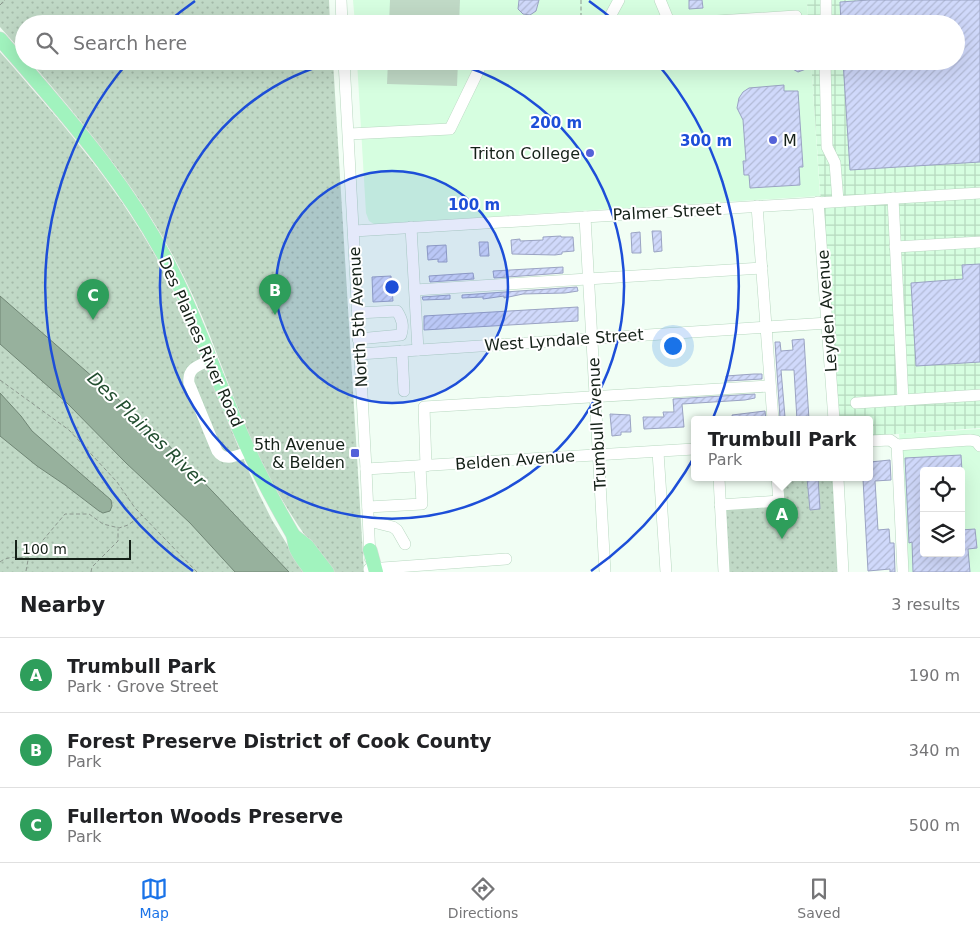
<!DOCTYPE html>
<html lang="en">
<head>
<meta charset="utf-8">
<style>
	:root { --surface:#fff; --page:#f6f6f6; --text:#202124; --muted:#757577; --line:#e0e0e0; --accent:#1a73e8 }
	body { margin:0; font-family:"DejaVu Sans",sans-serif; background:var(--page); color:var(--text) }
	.controls { position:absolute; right:15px; bottom:15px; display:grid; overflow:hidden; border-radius:5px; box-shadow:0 5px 20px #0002 }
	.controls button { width:45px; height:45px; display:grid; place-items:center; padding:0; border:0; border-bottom:1px solid var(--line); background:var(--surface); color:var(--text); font:25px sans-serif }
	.scale { position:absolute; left:15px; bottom:12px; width:116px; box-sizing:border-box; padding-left:5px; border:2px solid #152118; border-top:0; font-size:14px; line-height:18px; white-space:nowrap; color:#152118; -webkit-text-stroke:4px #fff; paint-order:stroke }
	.you { position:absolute; left:672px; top:345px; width:18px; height:18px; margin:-12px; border:4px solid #fff; border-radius:50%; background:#1a73e8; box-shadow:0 0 0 8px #1a73e833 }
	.badge { display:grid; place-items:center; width:32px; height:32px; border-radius:50%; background:var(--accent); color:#fff; font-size:16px; font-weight:700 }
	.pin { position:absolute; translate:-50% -41px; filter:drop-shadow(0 1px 2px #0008) }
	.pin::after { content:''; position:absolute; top:26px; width:18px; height:15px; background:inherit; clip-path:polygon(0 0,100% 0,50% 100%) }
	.popup { position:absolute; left:691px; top:416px; width:182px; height:65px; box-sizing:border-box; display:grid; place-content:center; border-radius:5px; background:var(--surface); filter:drop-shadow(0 1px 4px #0005); font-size:16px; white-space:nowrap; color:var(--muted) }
	.popup b { font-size:19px; color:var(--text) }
	.popup::after { content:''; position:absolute; left:50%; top:100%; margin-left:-10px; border:10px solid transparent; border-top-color:var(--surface) }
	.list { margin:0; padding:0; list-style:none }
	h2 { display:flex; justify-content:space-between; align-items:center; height:65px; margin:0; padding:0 20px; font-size:21px }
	h2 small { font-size:16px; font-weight:400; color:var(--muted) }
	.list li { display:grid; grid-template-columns:32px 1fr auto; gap:15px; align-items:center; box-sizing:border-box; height:75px; padding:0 20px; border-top:1px solid var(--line) }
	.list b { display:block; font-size:19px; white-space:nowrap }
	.list p { margin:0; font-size:16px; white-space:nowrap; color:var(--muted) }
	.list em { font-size:16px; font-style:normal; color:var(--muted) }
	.icon { flex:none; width:28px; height:28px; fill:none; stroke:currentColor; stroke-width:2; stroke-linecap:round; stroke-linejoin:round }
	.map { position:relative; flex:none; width:980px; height:572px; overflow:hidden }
	.search { position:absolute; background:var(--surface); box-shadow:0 5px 20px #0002; left:15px; right:15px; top:15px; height:55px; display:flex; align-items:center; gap:12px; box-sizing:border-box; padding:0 18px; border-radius:28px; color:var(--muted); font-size:19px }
	.sheet { height:290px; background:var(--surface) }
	nav { display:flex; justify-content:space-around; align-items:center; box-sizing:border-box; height:70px; border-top:1px solid var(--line); background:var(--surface); font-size:14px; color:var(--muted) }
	nav a { display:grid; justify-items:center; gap:2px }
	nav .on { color:var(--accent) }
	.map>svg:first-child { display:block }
</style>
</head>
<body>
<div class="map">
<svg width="980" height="572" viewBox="0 0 980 572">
	<defs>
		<pattern id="industrial-grid" width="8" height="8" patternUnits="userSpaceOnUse" patternTransform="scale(1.25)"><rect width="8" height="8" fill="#d6fee0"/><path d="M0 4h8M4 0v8" fill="none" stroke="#b7d9bf"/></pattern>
		<pattern id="park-dots" width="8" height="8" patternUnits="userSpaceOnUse" patternTransform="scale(1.25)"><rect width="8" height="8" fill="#c0d9c6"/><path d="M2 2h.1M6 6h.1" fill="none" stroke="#a4baa9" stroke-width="1.8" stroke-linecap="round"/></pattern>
		<pattern id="building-hatch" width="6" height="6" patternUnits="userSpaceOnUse" patternTransform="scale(1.25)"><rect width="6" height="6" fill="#d0d9fb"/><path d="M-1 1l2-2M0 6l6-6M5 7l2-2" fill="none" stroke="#b2bad6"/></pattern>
	</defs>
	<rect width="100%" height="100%" fill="#f1fef4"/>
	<g fill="#d6fee0" fill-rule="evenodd">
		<polygon points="353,0 807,0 808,24 355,24"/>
		<polygon points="357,61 811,61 820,196 374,224 369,221 366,213"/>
		<path d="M980,429V572H908L899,434ZM924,471H961V553H924Z"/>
	</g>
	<polygon fill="url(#industrial-grid)" points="807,0 980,0 980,428 870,436 870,420 836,420 811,61 956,61 956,24 808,24"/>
	<g fill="#c0d9c6">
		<polygon points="390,0 460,0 459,24 389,24"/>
		<polygon points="388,61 458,61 457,86 387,84"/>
	</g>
	<g fill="url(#park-dots)">
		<polygon points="0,0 329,0 330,24 24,24 24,54 0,27"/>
		<path d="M0,52C57,117 114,181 156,257C197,333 223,416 259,494L272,520L304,572H0Z"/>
		<path d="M30,61H333L364,572H333C301,534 274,490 253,444C228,388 210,328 182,273C143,194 87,128 30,61Z"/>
		<polygon points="779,478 833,478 839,572 728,572 724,506 781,503"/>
	</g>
	<g fill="#97b19d" stroke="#708675">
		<polygon points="0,296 157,433 289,572 235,572 190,523 126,463 67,403 0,344"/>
		<polygon points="0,393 21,416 32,431 111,500 112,506 110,511 103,513 99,511 65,485 37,466 0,436"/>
	</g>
	<g fill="url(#building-hatch)" stroke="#9aa3c3">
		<polygon points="519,0 539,0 536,11 530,15 523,14 518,9"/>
		<polygon points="689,0 702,0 703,8 689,9"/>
		<polygon points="869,0 980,0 980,162 850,170 843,61 956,61 956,24 841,24 840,2"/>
		<polygon points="789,61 808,61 806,69 798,72 791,68"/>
		<polygon points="784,85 784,91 798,91 803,167 799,167 800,185 750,188 749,175 744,175 743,161 746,161 743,120 737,108 739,98 743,92 749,88"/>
		<polygon points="652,231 661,231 662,251 654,252"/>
		<polygon points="640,232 641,253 632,253 631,233"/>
		<polygon points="561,236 561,237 573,237 574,251 562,252 562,254 555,255 512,254 511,240 520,239 520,241 543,240 543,237"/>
		<polygon points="479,242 488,242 489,256 480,256"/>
		<polygon points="446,245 447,262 438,262 438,259 428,260 427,246"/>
		<polygon points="980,264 980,362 916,366 911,283 963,279 962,265"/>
		<polygon points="563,267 563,273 494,278 493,271"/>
		<polygon points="473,273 474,279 430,282 429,276"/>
		<polygon points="391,276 393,301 373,302 372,277"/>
		<polygon points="577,287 578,291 565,293 523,294 504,298 504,296 483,299 483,297 462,298 462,295"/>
		<polygon points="450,295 450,299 423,300 422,297"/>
		<polygon points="578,307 578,321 424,330 424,316"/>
		<polygon points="804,339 809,420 797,420 794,370 781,370 785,417 780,418 775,342 780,342 781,351 793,350 792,340"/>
		<polygon points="754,374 762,374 762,379 727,381 726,376"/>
		<polygon points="755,394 755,398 745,400 682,404 684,427 644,429 643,417 664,417 663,412 674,412 673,399"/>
		<polygon points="765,411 766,420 733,420 732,415"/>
		<polygon points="610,414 630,415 631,432 621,432 621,435 612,436"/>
		<polygon points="961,455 962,471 924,471 924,553 961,553 961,530 975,529 977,548 968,549 970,572 913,572 912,542 909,543 905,458"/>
		<polygon points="890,460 891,480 875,481 878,530 889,529 890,543 894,543 895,572 890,572 890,569 868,571 863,479 870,479 870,462"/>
		<polygon points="807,478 818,478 820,509 810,510"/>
	</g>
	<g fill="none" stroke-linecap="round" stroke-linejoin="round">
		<defs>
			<g id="minor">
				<polyline points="341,0 342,24"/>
				<polyline points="660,0 670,24"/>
				<polyline points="606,24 619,0"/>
				<polyline points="670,24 796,16"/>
				<polyline points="826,24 826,0"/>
				<polyline points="344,61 366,469 370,558"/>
				<polyline points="825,61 827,147 835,163 838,201"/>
				<polyline points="349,134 450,129 483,61"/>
				<polyline points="893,198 903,400 980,395"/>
				<polyline points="818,202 834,420"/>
				<polyline points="757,206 773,420"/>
				<polyline points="585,217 605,572"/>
				<polyline points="411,227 418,350"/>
				<polyline points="354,231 980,193"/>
				<polyline points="895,247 980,242"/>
				<polyline points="415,290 762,268"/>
				<path d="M357,313L397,311C402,319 404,325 401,335L358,339"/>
				<polyline points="402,351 404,391"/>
				<polyline points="359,354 828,323"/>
				<path d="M211,360C199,365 187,368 189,383L217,451C225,463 238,455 249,451"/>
				<polyline points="856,403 903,400"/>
				<polyline points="870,441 890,440 897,445"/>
				<polyline points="897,445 903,572"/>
				<polyline points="897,445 970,440 976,441 980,446"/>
				<polyline points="658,452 666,572"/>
				<polyline points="426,466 424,407 770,386"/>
				<polyline points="366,469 694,449"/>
				<polyline points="719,478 724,572"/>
				<polyline points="838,478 843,572"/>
				<polyline points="720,505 779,501 777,478"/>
				<polyline points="368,507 422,504 420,466"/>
				<polyline points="369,521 393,527 397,530 405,544"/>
				<polyline points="369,569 506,559"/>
			</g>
			<g id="major">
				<path d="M0,39C65,114 130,185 174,275C198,323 214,373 236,422C252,460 271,497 292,533C295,538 294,545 297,550C301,558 307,565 312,572"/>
				<polyline points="294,536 307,546 327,572"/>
				<polyline points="370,550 376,572"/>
			</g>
		</defs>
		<use href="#minor" stroke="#b8d8c0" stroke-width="12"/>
		<use href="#major" stroke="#dadbda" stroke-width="15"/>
		<g stroke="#8c988f" stroke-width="1" stroke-dasharray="4 2.5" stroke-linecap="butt">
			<polyline points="581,0 581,24"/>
			<polyline points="0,5 5,0"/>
			<polyline points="0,380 69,430 117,482 135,508 197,572"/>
			<path d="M0,562C7,556 19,557 28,558L65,514H89L103,524L119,528L128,525L142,515"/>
			<polyline points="26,571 28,560"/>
			<polyline points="91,572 92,567 118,541 118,529"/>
		</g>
		<use href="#minor" stroke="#fff" stroke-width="11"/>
		<use href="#major" stroke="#a1f3be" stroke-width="14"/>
	</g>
	<circle cx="392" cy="287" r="116" fill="#1d4ed8" fill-opacity=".12"/>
	<g fill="none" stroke="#1d4ed8" stroke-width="2.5">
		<circle cx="392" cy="287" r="116"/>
		<path d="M446 61A232 232 0 1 1 338 61"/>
		<path d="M193 571A347 347 0 0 1 128 62M167 23A347 347 0 0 1 195 1M589 1A347 347 0 0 1 617 23M656 62A347 347 0 0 1 591 571"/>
	</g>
	<g fill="#5462d9" stroke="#fff" stroke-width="2">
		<circle cx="773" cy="140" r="5"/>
		<circle cx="590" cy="153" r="5"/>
		<rect x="350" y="448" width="10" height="10" rx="2.5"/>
	</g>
	<g text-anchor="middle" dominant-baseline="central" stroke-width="4" stroke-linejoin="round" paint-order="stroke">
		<g font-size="16" fill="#152118" stroke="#fff" text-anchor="end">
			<text x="783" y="140" text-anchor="start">M</text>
			<text x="580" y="153">Triton College</text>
			<text x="345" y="444">5th Avenue<tspan x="345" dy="18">&amp; Belden</tspan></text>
		</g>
		<g font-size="16" fill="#152118" stroke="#fff">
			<text transform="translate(667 212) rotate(-3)">Palmer Street</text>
			<text transform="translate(827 311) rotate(-94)">Leyden Avenue</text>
			<text transform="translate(358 317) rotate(-93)">North 5th Avenue</text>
			<text transform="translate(564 340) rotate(-4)">West Lyndale Street</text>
			<text transform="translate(201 342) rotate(66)">Des Plaines River Road</text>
			<text transform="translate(597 424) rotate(-93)">Trumbull Avenue</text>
			<text transform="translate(515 460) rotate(-4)">Belden Avenue</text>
		</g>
		<g font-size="18" font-style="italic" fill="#214d2f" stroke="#fff">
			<text transform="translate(147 429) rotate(44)">Des Plaines River</text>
		</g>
	</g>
	<circle cx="392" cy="287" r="8" fill="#1d4ed8" stroke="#fff" stroke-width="2.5"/>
	<g font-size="15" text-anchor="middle" font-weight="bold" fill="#1d4ed8" stroke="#fff" stroke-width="4" stroke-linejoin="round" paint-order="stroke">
		<text x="556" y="128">200 m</text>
		<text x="706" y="146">300 m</text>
		<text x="474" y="210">100 m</text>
	</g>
</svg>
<div class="controls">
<button><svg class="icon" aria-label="locate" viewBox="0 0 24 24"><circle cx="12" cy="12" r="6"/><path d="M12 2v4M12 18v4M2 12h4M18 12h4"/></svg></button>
<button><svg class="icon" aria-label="layers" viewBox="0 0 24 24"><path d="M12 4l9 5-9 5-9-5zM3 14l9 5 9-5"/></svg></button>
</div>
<div class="scale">100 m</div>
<div class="you"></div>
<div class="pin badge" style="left:782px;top:539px;background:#2e9e5b">A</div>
<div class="popup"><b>Trumbull Park</b>Park</div>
<div class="pin badge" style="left:275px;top:315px;background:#2e9e5b">B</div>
<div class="pin badge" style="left:93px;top:320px;background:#2e9e5b">C</div>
<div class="search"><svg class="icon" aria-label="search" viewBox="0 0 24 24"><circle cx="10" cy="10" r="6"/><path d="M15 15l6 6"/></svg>Search here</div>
</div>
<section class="sheet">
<h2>Nearby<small>3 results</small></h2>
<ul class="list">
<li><span class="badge" style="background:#2e9e5b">A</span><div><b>Trumbull Park</b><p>Park · Grove Street</p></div><em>190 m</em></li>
<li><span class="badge" style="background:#2e9e5b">B</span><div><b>Forest Preserve District of Cook County</b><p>Park</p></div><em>340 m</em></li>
<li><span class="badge" style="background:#2e9e5b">C</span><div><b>Fullerton Woods Preserve</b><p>Park</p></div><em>500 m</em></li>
</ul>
</section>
<nav>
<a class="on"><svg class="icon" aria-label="map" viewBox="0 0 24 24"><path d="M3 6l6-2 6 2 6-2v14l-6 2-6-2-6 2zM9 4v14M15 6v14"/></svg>Map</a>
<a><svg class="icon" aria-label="directions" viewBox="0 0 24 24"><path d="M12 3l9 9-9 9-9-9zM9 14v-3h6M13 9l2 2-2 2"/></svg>Directions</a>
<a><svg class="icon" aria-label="saved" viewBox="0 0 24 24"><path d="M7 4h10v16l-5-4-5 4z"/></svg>Saved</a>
</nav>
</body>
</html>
